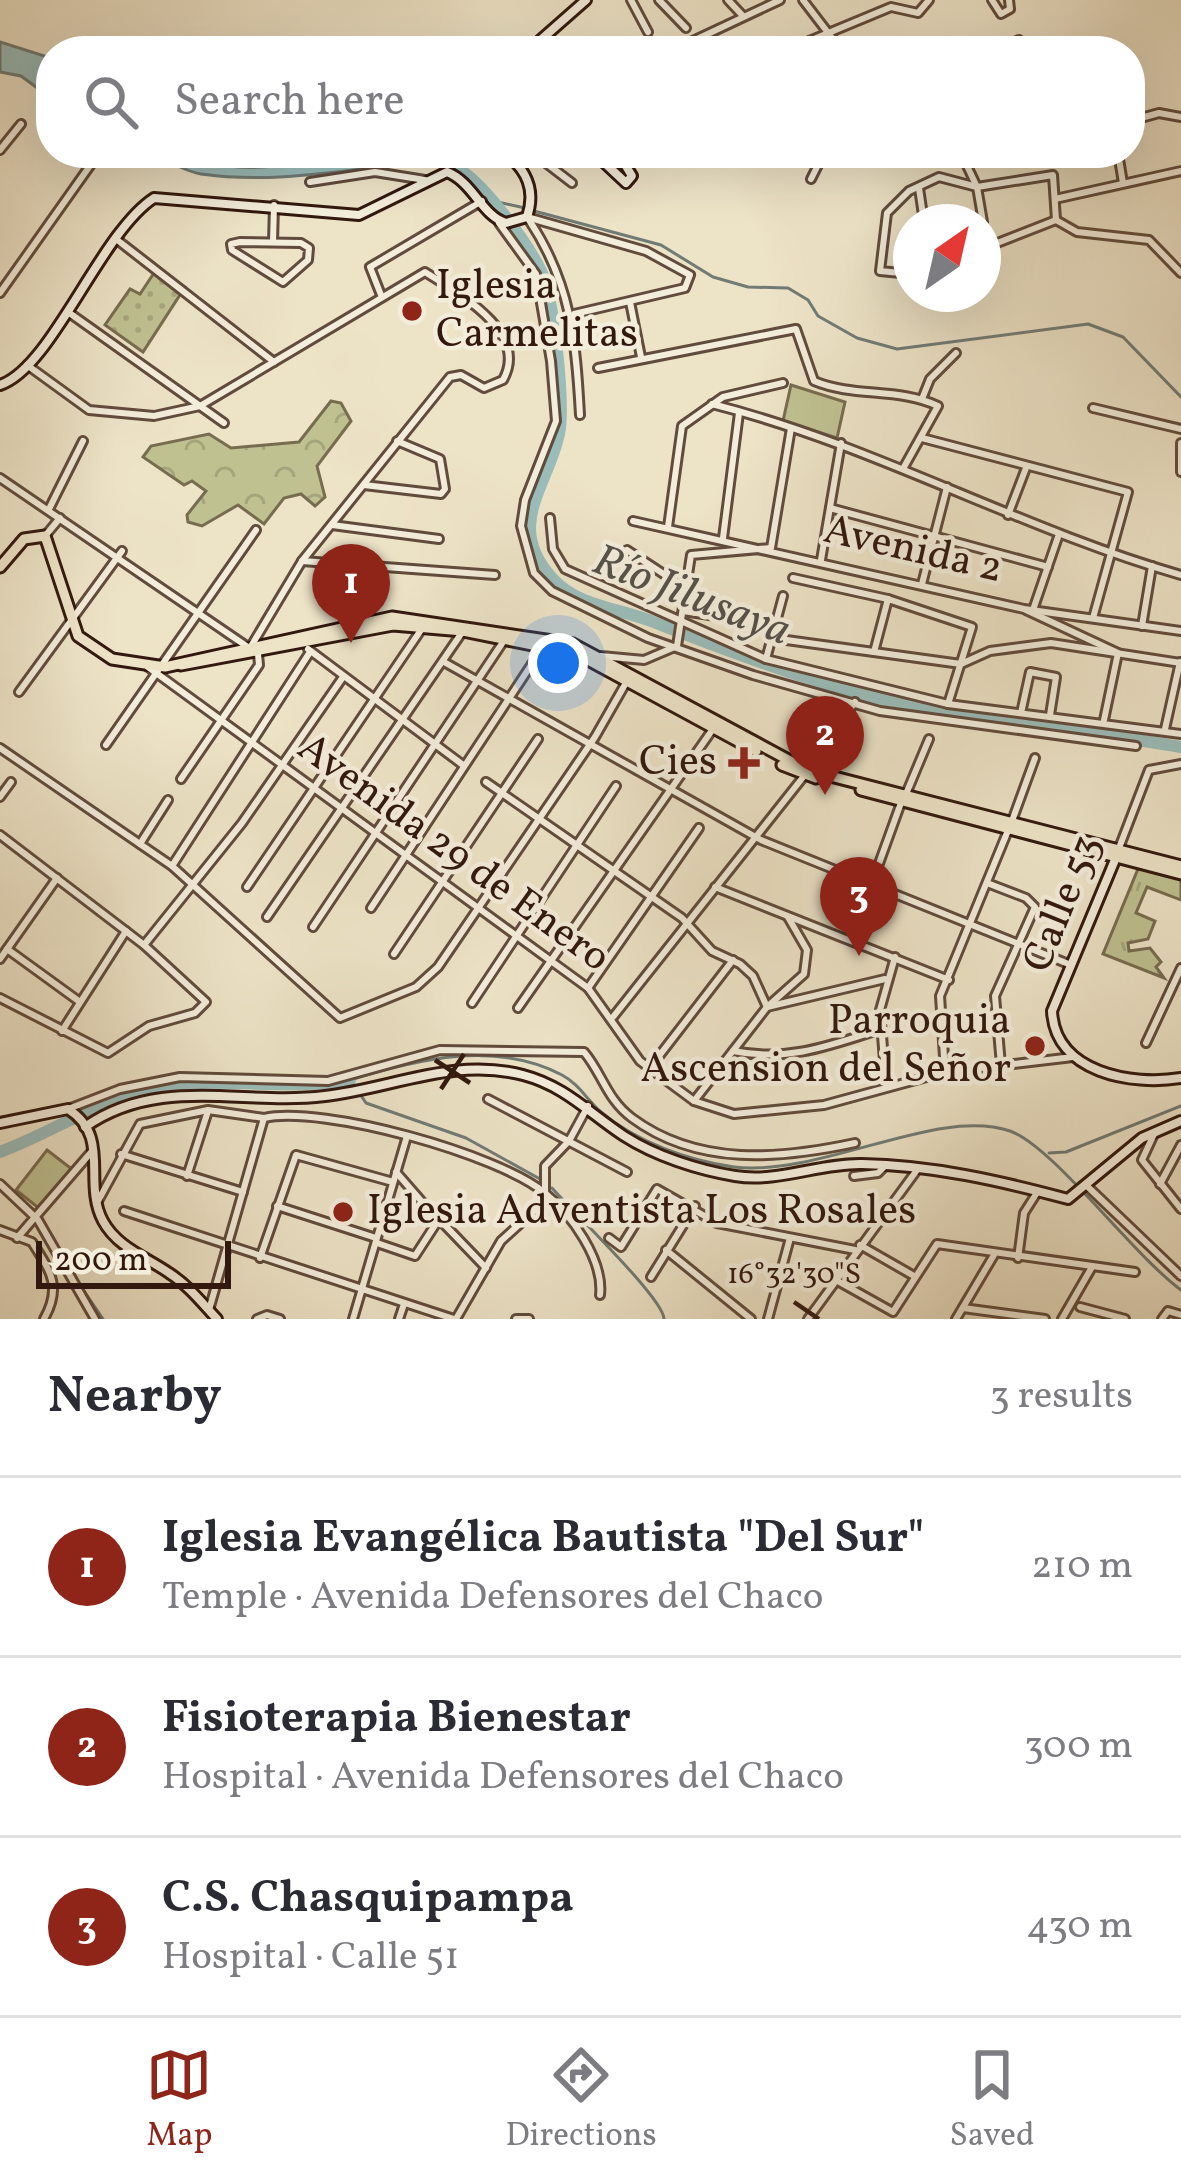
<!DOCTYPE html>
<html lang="en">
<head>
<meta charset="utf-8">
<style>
	:root { --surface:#fff; --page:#f2f2f3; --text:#2b2b33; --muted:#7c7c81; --line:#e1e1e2; --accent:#8f2418 }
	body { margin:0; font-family:Vollkorn,serif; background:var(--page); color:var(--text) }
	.compass { position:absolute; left:893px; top:204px; width:108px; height:108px; border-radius:50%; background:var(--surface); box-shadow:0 12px 48px #0002; rotate:34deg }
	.scale { position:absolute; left:36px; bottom:30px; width:195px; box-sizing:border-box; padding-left:12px; border:6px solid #32180e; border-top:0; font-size:33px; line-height:42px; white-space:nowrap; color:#32180e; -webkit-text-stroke:9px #f3eddb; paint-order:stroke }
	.you { position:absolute; left:558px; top:663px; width:42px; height:42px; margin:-30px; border:9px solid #fff; border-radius:50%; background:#1a73e8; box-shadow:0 0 0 18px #1a73e833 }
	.badge { display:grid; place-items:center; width:78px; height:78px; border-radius:50%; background:var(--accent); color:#fff; font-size:39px; font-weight:700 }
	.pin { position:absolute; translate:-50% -99px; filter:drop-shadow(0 3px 6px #0008) }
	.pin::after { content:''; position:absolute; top:63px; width:42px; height:36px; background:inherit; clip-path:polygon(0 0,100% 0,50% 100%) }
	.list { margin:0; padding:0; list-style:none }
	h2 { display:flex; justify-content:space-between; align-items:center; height:156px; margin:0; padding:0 48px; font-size:51px }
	h2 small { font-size:39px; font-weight:400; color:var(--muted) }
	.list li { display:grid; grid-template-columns:78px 1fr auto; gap:36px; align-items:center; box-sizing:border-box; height:180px; padding:0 48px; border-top:3px solid var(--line) }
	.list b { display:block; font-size:45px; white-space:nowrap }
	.list p { margin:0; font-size:39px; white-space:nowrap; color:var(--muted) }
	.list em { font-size:39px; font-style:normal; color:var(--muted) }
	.icon { flex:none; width:66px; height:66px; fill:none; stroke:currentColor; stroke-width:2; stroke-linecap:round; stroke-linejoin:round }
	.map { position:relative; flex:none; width:1181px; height:1319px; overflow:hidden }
	.search { position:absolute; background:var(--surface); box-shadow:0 12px 48px #0002; left:36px; right:36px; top:36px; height:132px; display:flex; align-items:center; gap:30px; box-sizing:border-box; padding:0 42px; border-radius:48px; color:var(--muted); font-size:45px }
	.sheet { height:696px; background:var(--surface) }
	nav { display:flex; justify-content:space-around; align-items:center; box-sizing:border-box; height:168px; border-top:3px solid var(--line); background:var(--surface); font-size:33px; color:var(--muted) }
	nav a { display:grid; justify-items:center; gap:6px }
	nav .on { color:var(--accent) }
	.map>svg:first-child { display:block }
</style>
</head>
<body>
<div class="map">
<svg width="1181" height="1319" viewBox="0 0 1181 1319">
	<defs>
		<pattern id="grass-tufts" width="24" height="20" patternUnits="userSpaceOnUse" patternTransform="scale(3)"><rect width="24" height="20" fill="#bfc191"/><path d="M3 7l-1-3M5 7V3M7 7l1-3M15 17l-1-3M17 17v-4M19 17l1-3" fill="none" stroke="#a5a57c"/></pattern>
		<pattern id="forest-crowns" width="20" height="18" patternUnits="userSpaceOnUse" patternTransform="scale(3)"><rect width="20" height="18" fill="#bfc191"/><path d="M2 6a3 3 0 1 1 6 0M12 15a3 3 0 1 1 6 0" fill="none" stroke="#a5a57c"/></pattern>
		<pattern id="park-dots" width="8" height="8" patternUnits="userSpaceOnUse" patternTransform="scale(3)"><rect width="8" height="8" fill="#bfc191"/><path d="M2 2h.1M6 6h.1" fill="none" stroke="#a5a57c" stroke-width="1.8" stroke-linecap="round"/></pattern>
	</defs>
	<rect width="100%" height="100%" fill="#ede3c7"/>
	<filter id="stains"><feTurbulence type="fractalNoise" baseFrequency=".00167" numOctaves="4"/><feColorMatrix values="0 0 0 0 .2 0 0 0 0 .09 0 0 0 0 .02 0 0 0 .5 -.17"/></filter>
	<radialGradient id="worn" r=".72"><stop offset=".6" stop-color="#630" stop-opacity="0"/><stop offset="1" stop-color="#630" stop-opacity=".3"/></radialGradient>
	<polygon fill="url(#grass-tufts)" stroke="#786c50" stroke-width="3" points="1140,864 1181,876 1181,900 1147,887 1136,913 1155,921 1148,939 1128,943 1129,951 1150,948 1161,962 1156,967 1164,978 1103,954"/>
	<polygon fill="url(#forest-crowns)" stroke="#786c50" stroke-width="3" points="331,401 341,403 351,421 317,466 325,497 315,506 301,494 284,498 264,524 238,505 202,526 188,522 187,515 206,491 192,481 184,485 143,457 151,446 209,434 231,448 299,442"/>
	<polygon fill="url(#park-dots)" stroke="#786c50" stroke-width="3" points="158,267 185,287 143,352 105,325 130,289 140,294"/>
	<g fill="#bfc191" stroke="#786c50" stroke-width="3">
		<polygon points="791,385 845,402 837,438 783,421"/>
		<polygon points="47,1150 73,1170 41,1210 16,1190"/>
	</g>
	<g fill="#9abdba" stroke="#707b75" stroke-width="3">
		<polygon points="0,42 51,58 51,98 21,76 0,72"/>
		<path d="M140,153H340L389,166C328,173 263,183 201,174C182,171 165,157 140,153Z"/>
	</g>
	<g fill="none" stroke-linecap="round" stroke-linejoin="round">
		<path stroke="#666a64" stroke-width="3" d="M184,153C227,178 302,165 348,153"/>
		<g stroke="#707b75" stroke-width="3">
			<polyline points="489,200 525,208"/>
			<polyline points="534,211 661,245 713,277 748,287 788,288 808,300 818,316 857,338 897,349 1088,324 1123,337 1181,397"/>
			<path d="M353,1084L350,1080C418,1059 495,1040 562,1075C579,1084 587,1100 601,1112C636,1142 689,1161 734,1167C822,1177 937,1106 1010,1131C1053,1146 1132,1254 1181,1290"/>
			<polyline points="360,1094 366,1103 466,1138 540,1179"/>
			<polyline points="1049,1153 1066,1152 1181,1106"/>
			<path d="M552,1188C572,1211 664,1299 664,1319"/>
			<polyline points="74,1276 103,1319"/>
		</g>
		<g stroke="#9abdba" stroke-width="12">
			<path d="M365,165C397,163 423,152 455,167C482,180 528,244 541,271C554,297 565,405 559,434C548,486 504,526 552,578C577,606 617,608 651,621C742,657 832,690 928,710C1011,727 1097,732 1181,747"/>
			<path d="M0,1152C54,1132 107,1095 164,1086C226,1077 288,1091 350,1080"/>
		</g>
		<defs>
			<g id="street">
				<polyline points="631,0 648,32"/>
				<polyline points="659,0 686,28"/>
				<polyline points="728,0 743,16"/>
				<polyline points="803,0 842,51"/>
				<polyline points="992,0 1001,14 1010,9 1009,0"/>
				<polyline points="680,47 780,0"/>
				<polyline points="785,51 891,7 918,13 929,0"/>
				<polyline points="996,51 1019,40"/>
				<polyline points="1130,121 1159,113 1181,117"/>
				<polyline points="0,150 21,124"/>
				<polyline points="533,153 572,183"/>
				<polyline points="961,153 977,187 983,222"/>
				<polyline points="1118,153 1123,183"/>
				<polyline points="811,179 824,153"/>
				<polyline points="310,182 375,172 425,180"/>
				<polyline points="919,188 924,222"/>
				<polyline points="1055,199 1181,171"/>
				<polyline points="527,217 646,251 690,275 685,288 574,314"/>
				<path d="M529,220C571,283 576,341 580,415"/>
				<polyline points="1056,220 1077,232 1149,240 1181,273"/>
				<polyline points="499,223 536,274 551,361 556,421 525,500 521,526 534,573 552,591 648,638 753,675 880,711 1136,746"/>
				<polyline points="983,224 987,247"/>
				<polyline points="116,239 274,362"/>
				<polygon points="240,242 301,243 309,248 308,260 283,282 232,250 231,244"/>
				<polyline points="273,242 274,205"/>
				<polyline points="983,257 987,247 1056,220"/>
				<polyline points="911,274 880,271 887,213 909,191 939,177 977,187 1053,175 1056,220"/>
				<polyline points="0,293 99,153"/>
				<polyline points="381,295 370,267 482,201"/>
				<polyline points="630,302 641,357"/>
				<polyline points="68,312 224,423"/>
				<path d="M27,365L89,410L154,416L200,406L425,272C458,293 530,332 503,380L484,388L461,375L450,377L302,561L250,648"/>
				<path d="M598,368L796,329L814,381C855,398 897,387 938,406L904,467"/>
				<polyline points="922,399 930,379 956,353"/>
				<path d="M712,404C874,445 1020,529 1181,575"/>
				<polyline points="1093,408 1181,429"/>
				<polyline points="922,438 1128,492 1093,618"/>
				<polyline points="1181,443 1181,472"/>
				<polyline points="0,478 258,654 259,665 181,779"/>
				<polyline points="364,485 441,494 445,489 440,459 397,441"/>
				<polyline points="830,508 1048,567"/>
				<polyline points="49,509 83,441"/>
				<polyline points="1008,515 1026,468"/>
				<polyline points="550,518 553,549 565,569 766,659 948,704 1181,734"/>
				<polyline points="633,521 1024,609 1181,631"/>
				<polyline points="332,525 439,539"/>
				<polyline points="668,527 682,426 723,397 783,383"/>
				<polyline points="45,536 60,518"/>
				<polyline points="723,538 739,413"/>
				<polyline points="627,550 685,588"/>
				<polyline points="821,560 841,443"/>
				<polyline points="302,561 495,575"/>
				<polyline points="793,578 888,599 972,627 948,704"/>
				<polyline points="922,584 947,487"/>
				<polyline points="1034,607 1058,537"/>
				<polyline points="1026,610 1118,653 1104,720"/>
				<polyline points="683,611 775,625"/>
				<polyline points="1142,626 1152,566"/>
				<polyline points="772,638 961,664 990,651 1051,643 1181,663"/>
				<polyline points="308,649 463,765"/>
				<polyline points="874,652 888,599"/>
				<polyline points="601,656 644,660 677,646 691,555 771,548 791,428"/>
				<polyline points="766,659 783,596"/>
				<polyline points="444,662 761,840 1071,965"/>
				<polyline points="148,667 588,988 640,1061 694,1101 734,1114 824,1105 945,1072 1073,1057"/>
				<polyline points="19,692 122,551"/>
				<polyline points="1021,713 1030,672 1056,677 1050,715"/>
				<polyline points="1165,729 1180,662"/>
				<polyline points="106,745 256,530"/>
				<polyline points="0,748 172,866 340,1018 416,987 438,967 595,737 627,681"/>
				<polyline points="807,770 855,702"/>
				<polyline points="486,782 682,918 712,951 740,964 753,976 767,1007 885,979"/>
				<polyline points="906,794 929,739"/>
				<polyline points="0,797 11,782"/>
				<polyline points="1012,821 1035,758"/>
				<polyline points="0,835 144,945 206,1002 195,1013 149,1026 108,1053 0,998"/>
				<polyline points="140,844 168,800"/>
				<polyline points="1119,848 1149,770 1181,764"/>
				<polyline points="172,866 310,652"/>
				<polyline points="987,883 1026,898 1035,907 995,996 1001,1065"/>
				<polyline points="247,887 423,627"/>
				<polyline points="715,887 949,980"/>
				<polyline points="371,908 543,647"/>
				<polyline points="267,917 463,631"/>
				<polyline points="313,927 505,639"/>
				<polyline points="852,938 902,800"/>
				<polyline points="144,945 242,823 343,677"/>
				<polyline points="7,949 80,1002"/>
				<polyline points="394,954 538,739"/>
				<polyline points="0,959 57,878"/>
				<polyline points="588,988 699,828"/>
				<polyline points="472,1003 616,786"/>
				<polyline points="518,1008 715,726"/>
				<polyline points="613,1017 804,776"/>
				<polyline points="62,1031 126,931"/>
				<polyline points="1146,1043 1181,968"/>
				<path d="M733,1051C787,1062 829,1046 881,1029"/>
				<polyline points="649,1069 733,960"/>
				<polyline points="945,1072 940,996 1009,828"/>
				<polyline points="886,1086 880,1010 895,957"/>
				<polyline points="488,1099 627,1172"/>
				<polyline points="694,1101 767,1007 804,974 807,950 788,917"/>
				<path d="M68,1109L120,1089L180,1077L328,1081L440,1050L584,1052C602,1073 607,1100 632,1118C698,1167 780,1159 855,1143"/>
				<path d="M264,1118C323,1105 498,1154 545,1193C571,1214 604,1260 600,1295"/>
				<polyline points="1154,1134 1142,1160 1181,1209"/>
				<polyline points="121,1154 243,1192"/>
				<polyline points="396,1172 436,1218"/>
				<polyline points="187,1176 208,1111"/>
				<polyline points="854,1176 878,1173 885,1166"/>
				<polyline points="0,1184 38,1220 95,1319"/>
				<polyline points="1160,1184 1181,1145"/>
				<polyline points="1087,1186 1181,1276"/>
				<polyline points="98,1201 140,1124 208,1110 264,1118 209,1310"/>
				<polyline points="277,1206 376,1238"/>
				<polyline points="124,1211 454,1319"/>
				<path d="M0,1230L32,1242C51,1272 62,1287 44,1319"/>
				<polyline points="17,1238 93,1150"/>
				<polyline points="609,1238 621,1247 657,1189 717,1223 855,1250"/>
				<polyline points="377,1243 415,1256 439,1219 486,1268"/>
				<polyline points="860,1245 914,1276"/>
				<polyline points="666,1250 751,1319"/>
				<polyline points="260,1258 296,1155 393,1182"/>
				<polyline points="1018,1258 1024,1213 1038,1191"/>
				<polyline points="651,1277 695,1206"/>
				<polyline points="834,1279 893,1312 937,1244 1135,1272"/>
				<polyline points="1080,1307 1125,1319"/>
				<polyline points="963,1308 1045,1319"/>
				<polyline points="257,1319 267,1315 280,1319"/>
				<polyline points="353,1319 407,1136"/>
				<polyline points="399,1319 404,1304"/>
				<polyline points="456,1319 501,1241 545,1201 545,1166 569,1141 588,1106"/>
				<polyline points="516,1319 529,1319"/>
				<polyline points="768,1319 790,1238"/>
				<polyline points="808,1319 917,1170"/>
				<polyline points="956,1319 994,1255"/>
				<polyline points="1062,1319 1092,1267"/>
				<polyline points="1162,1319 1168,1311 1181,1315"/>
			</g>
			<g id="secondary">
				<polyline points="528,51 586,0"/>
				<polyline points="594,153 626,183 632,176 618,153"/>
				<path d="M0,385C52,368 100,233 154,198L359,215L447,172C473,182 482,216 506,223L527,217C536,190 527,170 505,153"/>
				<path d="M1117,855L1052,1011C1055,1073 1132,1086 1181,1078"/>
				<path d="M0,1123L68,1109C112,1137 82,1182 103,1221C117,1247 146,1257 169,1273C188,1285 202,1303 217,1319"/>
				<path d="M85,1127C159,1075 243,1106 325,1096C393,1088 454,1057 523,1075C565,1086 589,1113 624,1136C655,1156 698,1170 735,1176C779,1183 819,1163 862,1164C931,1165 1001,1181 1068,1199L1142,1138L1181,1121"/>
			</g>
			<g id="primary">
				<polyline points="0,567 24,539 45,536 78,636 112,659 165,667 392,617 573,644 807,770 1181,866"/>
				<polyline points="181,665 393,625 463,631 577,654 756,751"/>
				<polyline points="782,765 816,778"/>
				<polyline points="861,790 1181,874"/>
			</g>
		</defs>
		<use href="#street" stroke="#614b3c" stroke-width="12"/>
		<use href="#secondary" stroke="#32180e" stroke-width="14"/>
		<use href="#primary" stroke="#32180e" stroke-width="15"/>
		<use href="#street" stroke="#f3eddb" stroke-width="6"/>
		<use href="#secondary" stroke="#f3eddb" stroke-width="8"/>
		<use href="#primary" stroke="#ede3c7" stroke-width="9"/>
	</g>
	<path fill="none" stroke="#32180e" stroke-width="4.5" d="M435,1060L470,1083M441,1089L464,1054M794,1302L819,1319"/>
	<g fill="#8f2418" stroke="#f3eddb" stroke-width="4.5">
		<circle cx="412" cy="311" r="12"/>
		<path d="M738 745h12v12h12v12h-12v12h-12v-12h-12v-12h12z"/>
		<circle cx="1035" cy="1046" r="12"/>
		<circle cx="343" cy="1212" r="12"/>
	</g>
	<g text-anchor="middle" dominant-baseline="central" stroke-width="9" stroke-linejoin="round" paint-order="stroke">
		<g font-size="42" fill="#32180e" stroke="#f3eddb" text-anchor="start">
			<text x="436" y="287">Iglesia<tspan x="436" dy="48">Carmelitas</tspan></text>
			<text x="717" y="763" text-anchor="end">Cies</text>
			<text x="1011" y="1022" text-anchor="end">Parroquia<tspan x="1011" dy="48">Ascension del Señor</tspan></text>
			<text x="367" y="1212">Iglesia Adventista Los Rosales</text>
		</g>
		<g font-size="42" fill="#32180e" stroke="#f3eddb">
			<text transform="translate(913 551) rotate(13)">Avenida 2</text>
			<text transform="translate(453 854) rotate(36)">Avenida 29 de Enero</text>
			<text transform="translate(1064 904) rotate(-68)">Calle 53</text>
		</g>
		<g font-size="45" font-style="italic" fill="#56524a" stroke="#f3eddb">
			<text transform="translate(691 597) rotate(21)">Río Jilusaya</text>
		</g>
	</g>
	<g font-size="30" text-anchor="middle" fill="#32180e" stroke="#f3eddb" stroke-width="9" stroke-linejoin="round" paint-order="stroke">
		<text x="794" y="1283">16°32'30"S</text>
	</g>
	<rect width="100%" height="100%" filter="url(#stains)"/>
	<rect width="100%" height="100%" fill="url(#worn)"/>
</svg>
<svg class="compass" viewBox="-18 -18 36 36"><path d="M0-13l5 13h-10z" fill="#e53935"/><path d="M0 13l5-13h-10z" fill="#7c7c81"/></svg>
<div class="scale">200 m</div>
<div class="you"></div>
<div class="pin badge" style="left:351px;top:643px">1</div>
<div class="pin badge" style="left:825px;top:795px">2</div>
<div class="pin badge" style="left:859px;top:956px">3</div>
<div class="search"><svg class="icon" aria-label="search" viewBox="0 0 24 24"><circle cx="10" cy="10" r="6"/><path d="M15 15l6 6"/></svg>Search here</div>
</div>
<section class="sheet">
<h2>Nearby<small>3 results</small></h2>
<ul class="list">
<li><span class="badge">1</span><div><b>Iglesia Evangélica Bautista &quot;Del Sur&quot;</b><p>Temple · Avenida Defensores del Chaco</p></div><em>210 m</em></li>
<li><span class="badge">2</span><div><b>Fisioterapia Bienestar</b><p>Hospital · Avenida Defensores del Chaco</p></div><em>300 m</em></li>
<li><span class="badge">3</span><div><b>C.S. Chasquipampa</b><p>Hospital · Calle 51</p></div><em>430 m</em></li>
</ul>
</section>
<nav>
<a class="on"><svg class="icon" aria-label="map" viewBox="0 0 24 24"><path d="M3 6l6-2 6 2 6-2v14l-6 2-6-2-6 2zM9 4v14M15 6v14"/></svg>Map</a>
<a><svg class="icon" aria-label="directions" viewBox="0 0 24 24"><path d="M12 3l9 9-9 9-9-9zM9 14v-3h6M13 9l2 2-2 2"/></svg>Directions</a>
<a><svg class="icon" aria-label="saved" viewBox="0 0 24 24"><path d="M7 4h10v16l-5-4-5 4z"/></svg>Saved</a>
</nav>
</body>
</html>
